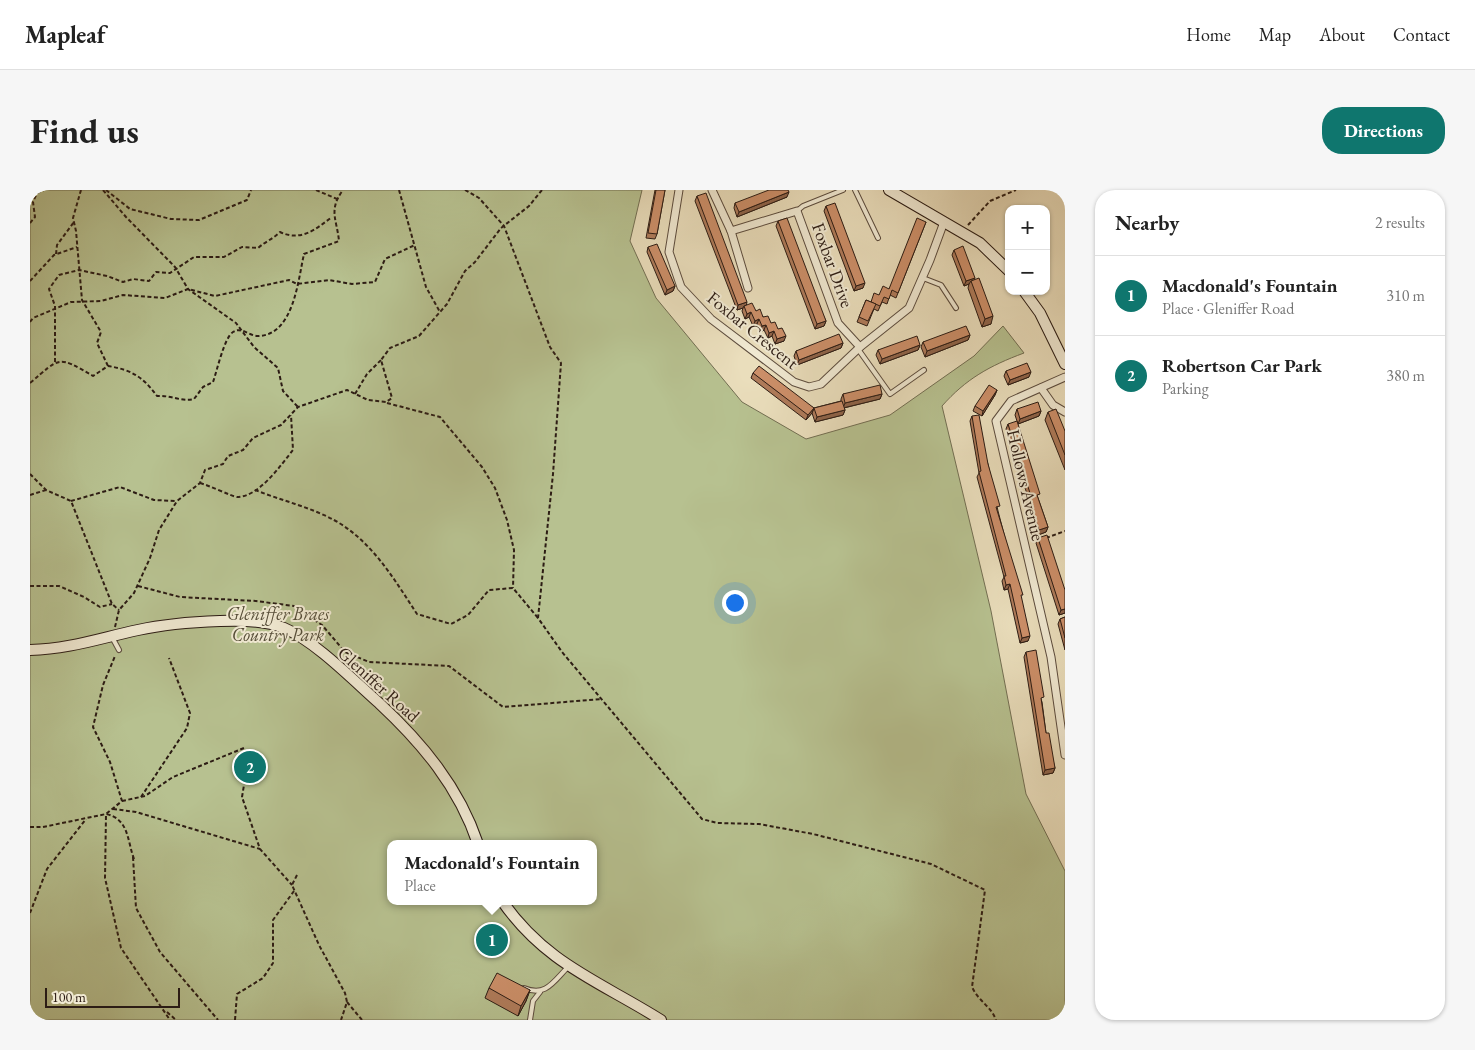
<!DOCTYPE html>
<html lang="en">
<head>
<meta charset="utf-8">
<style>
	:root { --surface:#fff; --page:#f6f6f6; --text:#222; --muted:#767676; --line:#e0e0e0; --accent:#0f766e }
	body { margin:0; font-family:"EB Garamond",serif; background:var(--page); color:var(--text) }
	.controls { position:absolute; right:15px; top:15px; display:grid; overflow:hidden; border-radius:10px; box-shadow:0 1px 4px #0004 }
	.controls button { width:45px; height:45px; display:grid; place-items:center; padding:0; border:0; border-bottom:1px solid var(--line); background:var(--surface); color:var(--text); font:25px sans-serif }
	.scale { position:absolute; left:15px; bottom:12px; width:135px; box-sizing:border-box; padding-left:5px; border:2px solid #2c1c14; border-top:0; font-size:14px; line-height:18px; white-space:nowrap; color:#2c1c14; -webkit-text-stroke:4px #f1ead3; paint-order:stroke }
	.you { position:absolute; left:704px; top:412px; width:18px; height:18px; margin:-12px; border:4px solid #fff; border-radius:50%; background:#1a73e8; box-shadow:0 0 0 8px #1a73e833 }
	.badge { display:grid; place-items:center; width:32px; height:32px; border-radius:50%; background:var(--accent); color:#fff; font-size:16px; font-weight:700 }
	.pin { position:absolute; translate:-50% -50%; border:2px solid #fff; box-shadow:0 1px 5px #0006 }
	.popup { position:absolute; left:357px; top:650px; width:210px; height:65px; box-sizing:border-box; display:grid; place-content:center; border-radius:10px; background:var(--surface); filter:drop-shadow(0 1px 4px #0005); font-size:16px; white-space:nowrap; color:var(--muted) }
	.popup b { font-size:19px; color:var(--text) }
	.popup::after { content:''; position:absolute; left:50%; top:100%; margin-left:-10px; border:10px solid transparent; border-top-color:var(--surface) }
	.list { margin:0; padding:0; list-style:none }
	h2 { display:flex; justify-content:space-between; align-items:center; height:65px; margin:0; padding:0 20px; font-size:21px }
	h2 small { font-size:16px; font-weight:400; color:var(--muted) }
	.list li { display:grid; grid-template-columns:32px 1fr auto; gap:15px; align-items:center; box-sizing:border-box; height:80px; padding:0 20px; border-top:1px solid var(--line) }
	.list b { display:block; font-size:19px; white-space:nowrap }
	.list p { margin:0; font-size:16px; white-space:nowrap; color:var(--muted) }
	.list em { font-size:16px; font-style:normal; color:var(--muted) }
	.map { position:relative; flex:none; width:1035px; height:830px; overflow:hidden; border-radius:20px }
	header { display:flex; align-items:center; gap:30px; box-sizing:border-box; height:70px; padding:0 25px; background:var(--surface); border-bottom:1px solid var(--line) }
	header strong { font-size:24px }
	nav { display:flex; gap:28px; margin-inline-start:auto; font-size:18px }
	.intro { display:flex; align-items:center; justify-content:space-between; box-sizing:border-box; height:120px; padding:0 30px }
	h1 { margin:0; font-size:35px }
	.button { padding:12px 22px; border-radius:20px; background:var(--accent); color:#fff; font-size:18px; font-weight:700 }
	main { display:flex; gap:30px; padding:0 30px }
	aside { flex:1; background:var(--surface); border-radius:20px; box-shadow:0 1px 4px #0004 }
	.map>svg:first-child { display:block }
</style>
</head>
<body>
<header>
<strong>Mapleaf</strong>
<nav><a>Home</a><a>Map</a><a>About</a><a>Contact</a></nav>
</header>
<div class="intro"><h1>Find us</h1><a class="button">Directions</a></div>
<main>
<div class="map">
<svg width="1035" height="830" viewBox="0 0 1035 830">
	<rect width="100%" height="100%" fill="#eadebc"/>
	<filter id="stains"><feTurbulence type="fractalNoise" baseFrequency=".004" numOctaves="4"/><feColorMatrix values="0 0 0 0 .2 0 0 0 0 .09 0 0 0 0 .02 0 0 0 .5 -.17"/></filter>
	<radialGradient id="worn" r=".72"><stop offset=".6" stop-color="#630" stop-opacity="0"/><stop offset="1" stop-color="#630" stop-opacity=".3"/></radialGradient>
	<path fill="#b7c190" stroke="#726e52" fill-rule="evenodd" d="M0,0H612L600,51L626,108L712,212L776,249L860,225L944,166L973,136L994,163C959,176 936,189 912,216L961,421L996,604L1035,681V830H0ZM361,654H563V711H361Z"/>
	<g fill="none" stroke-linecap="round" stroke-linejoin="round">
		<defs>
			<g id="lane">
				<polyline points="825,0 848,48"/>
				<polyline points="767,21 773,16 813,0"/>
				<polyline points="893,88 911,95 926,118"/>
				<polyline points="828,159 860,204 894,180"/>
				<polyline points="82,447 89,460"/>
				<path d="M494,798C516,807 523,792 538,777"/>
				<polyline points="500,830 503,811 510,802"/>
			</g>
			<g id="street">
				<polyline points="649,0 639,62 651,97 681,129 764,192 779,197 791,194 830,157 879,118 900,70 914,32"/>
				<polyline points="682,0 701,41 767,21 808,133 830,157"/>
				<polyline points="701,41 718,98"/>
				<polyline points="1035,187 981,211 966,231 1021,467 1035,565"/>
				<polyline points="1011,198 1023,215 1035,222"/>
			</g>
			<g id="secondary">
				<polyline points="859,0 950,53 979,81"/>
				<polyline points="994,101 1010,123 1035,174"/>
				<path d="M0,460C40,459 70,448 108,440C135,434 162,432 190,431C211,430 234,430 254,438C285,451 323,490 349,513C392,553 429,597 448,654"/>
				<path d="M472,711C516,774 569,791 631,830"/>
			</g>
		</defs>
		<use href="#lane" stroke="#5c4c3e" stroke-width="6"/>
		<use href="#street" stroke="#5c4c3e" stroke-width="9"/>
		<use href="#secondary" stroke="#2c1c14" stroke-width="12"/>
		<g stroke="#2c1c14" stroke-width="2" stroke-dasharray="4 2.5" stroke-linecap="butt">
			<polyline points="51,0 43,28 46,41 52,110 71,142 67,153 78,176"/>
			<polyline points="73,0 96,27 145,77 158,99 206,133 224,157 248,178 253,201 268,217"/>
			<polyline points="76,0 100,19 141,29 169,30 217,10 221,0"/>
			<polyline points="286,0 307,9"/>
			<polyline points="369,0 396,97 410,122"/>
			<path d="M435,0L449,8L474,36L520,157L531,173L523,284L508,428L532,462L672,629L687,633L729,634L783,644L901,674L955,700L942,797C949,812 961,816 966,830"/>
			<polyline points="1033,0 1035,7"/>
			<polyline points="0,33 5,27 3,12 7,3 14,0"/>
			<polyline points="938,35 960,11 986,0"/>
			<polyline points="26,64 27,55 44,32"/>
			<polyline points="0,91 24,65 47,57"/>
			<polyline points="0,132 3,128 41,112 71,111 93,105 135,108 158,99 185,106 259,90 267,94 299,90 322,94 345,92 355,69 385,55"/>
			<path d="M25,172V116L19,99L29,85L49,80L77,86L93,92L103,89L119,91L126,82L140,83L164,67H194L212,57L228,58C236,51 243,49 250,42C271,52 286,39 302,27"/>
			<path d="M0,193C31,167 27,165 63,186L78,176C102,180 113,187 127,206C141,205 151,212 164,209L173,197L183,192C187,181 194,148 203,142C212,136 220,147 229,146C264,144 268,90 274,64L309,51C307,30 298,20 313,0"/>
			<polyline points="325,204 337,184 351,170"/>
			<polyline points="357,213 410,227 452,277 465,298 477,330 484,360 483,398"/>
			<polyline points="0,284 16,300 41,311 82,414 89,420"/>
			<path d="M170,293C178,295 201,306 207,307C229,307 251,275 263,260L261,225"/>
			<path d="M225,300C250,310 280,317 304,330C342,351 364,389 387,424L421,434L438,425L459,400L483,398L508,428"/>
			<polyline points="0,305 16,300"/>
			<polyline points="41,311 90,297 124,310 146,311"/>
			<polyline points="1016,348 1035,341"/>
			<polyline points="0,396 29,396 54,407 70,417 82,414"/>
			<polyline points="108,396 150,407 226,411 264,416 292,435 315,462 339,472 419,476 473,517 572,509"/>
			<polyline points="85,437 89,420 104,403 120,368 129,340 147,311 170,293 175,280 193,274 198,266 213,260 223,248 251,235 268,217 317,200 338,210 356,212 362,208 351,170 360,158 389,146 417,114 435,81 445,72 471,38 499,16 512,0"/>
			<polyline points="218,571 212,607 230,659 262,695"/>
			<polyline points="111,607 157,538 160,523 139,468"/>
			<polyline points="92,611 115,606 143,587 214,558"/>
			<polyline points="83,619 106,622 230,659"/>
			<polyline points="0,637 13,637 76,624 92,611 80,572 63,537 73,495 85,466"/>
			<polyline points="103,667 106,718 130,762 188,830"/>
			<path d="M104,669C97,650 99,629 76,624L75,688L91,758L140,830"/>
			<polyline points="267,685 262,695 289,755 315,803 317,812 311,830"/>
			<polyline points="0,723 17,679 56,629"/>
			<polyline points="317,812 332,830"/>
			<polyline points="137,822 146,830"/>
			<polyline points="205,830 207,804 233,788 243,773 243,730 264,701"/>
		</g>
		<use href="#lane" stroke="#f1ead3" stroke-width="4"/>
		<use href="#street" stroke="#f1ead3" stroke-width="7"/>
		<use href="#secondary" stroke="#f1ead3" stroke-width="10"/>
	</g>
	<g fill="#af7b5a" stroke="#2c1c14">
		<polygon points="625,0 635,0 627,44 625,49 616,48"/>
		<polygon points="667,6 716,115 726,121 748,139 754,151 745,154 742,146 738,148 734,140 730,142 727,134 723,136 719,127 715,129 712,121 713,118 707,120 665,11"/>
		<polygon points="757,7 707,27 704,18 705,13"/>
		<polygon points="796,16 833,98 824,101 794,21"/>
		<polygon points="748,31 796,131 794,136 785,139 746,36"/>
		<polygon points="896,32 866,108 860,105 857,114 852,112 848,121 844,119 837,136 827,132 836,110 841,112 849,105 859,99"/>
		<polygon points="618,57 645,96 643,101 635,105 617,62"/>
		<polygon points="924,60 944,89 961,134 952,137 938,98 939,94 934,96 922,65"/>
		<polygon points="940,145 938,150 895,167 891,157 893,152"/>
		<polygon points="813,153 811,158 767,175 764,166 766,161"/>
		<polygon points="890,155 888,160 850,174 846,165 848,160"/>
		<polygon points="976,181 999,187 978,195 974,186"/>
		<polygon points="723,183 784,218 782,223 776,230 721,188"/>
		<polygon points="967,200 965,205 952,226 943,221 945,216"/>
		<polygon points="813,204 852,204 850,209 814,218 815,220 813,225 785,232 782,223 784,218 811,211 811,209"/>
		<polygon points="987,219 1011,221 1009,226 988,234 985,225"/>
		<polygon points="1018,222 1035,241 1035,280 1015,230"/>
		<polygon points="942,226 958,274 968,321 991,409 998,451 990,453 978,399 974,400 972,391 974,387 947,287 949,283 940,231"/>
		<polygon points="978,234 1008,308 1018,337 1016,342 1008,345 995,310 997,304 976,239"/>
		<polygon points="1008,348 1035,423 1029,425 1006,353"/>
		<polygon points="1035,427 1035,460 1028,434 1030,429"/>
		<polygon points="996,462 1012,512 1016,543 1025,578 1023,583 1013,585 994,467"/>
		<polygon points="459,798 500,800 496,811 488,826 455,808"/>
	</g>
	<g fill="#8f644a" stroke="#2c1c14">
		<polygon points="759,2 757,7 707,27 709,22"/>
		<polygon points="945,88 943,93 941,91 939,94 934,96 936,91"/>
		<polygon points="835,93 833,98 824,101 826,96"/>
		<polygon points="645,96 643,101 635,105 637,100"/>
		<polygon points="717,112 716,117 714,116 713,118 707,120 708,115"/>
		<polygon points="721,122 719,127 715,129 717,124"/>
		<polygon points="963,126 961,134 952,137 955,129"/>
		<polygon points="729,129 727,134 723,136 725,131"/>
		<polygon points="796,131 794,136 785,139 787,134"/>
		<polygon points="736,135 734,140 730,142 732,136"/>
		<polygon points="744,141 742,146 738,148 739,143"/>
		<polygon points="940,145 938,150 895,167 897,161"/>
		<polygon points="756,146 754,151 745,154 747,149"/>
		<polygon points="813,153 811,158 767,175 769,170"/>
		<polygon points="890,155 888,160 850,174 852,169"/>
		<polygon points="1001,182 999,187 978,195 980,190"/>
		<polygon points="967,200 965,205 952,226 953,221"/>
		<polygon points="852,204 850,209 813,218 815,213"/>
		<polygon points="784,218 782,223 776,230 778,225"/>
		<polygon points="815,220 813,225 785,232 787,227"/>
		<polygon points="1011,221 1009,226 988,234 990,229"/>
		<polygon points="1018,337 1016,342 1008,345 1009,340"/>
		<polygon points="980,394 978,399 974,400 976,395"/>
		<polygon points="1035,419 1035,423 1029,425 1031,420"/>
		<polygon points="1000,446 998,451 990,453 992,448"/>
		<polygon points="1025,578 1023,583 1013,585 1015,580"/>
		<polygon points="500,800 496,811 488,826 491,816"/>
	</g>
	<g fill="#cc8f69" stroke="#2c1c14">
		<polygon points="626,0 635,0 627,44 618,43"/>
		<polygon points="739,0 758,0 759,2 709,22 705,13"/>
		<polygon points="676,3 717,112 708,115 667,6"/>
		<polygon points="805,13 835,93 826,96 796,16"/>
		<polygon points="757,28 796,131 787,134 748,31"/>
		<polygon points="887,28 896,32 868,103 862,100 859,109 854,107 850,116 841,112 844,103 849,105 853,96 859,99"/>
		<polygon points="627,54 645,96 637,100 618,57"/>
		<polygon points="933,56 945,88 936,91 924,60"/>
		<polygon points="949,88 963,126 955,129 941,91"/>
		<polygon points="836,110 846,114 838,131 829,127"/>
		<polygon points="722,113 726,121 730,119 733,127 738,126 741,133 745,132 748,139 752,138 756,146 747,149 744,141 739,143 736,135 732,136 729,129 725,131 721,122 717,124 714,116"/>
		<polygon points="936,136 940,145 897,161 893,152"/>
		<polygon points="809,144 813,153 769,170 766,161"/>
		<polygon points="887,146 890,155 852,169 848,160"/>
		<polygon points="997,173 1001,182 980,190 976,181"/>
		<polygon points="729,176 784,218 778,225 723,183"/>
		<polygon points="850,195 852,204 815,213 813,204"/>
		<polygon points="959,195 967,200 953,221 945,216"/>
		<polygon points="812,211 815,220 787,227 784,218"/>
		<polygon points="1008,212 1011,221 990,229 987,219"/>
		<polygon points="1026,219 1035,241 1035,265 1018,222"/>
		<polygon points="949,225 958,274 970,316 966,317 993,405 991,405 1000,446 992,448 980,394 976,395 974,386 976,386 949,282 951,281 942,226"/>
		<polygon points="987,231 1010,304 1007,305 1018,337 1009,340 997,304 1000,303 978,234"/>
		<polygon points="1017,345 1035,400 1035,419 1031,420 1008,348"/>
		<polygon points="1035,427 1035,448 1030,429"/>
		<polygon points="1006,460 1014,507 1011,508 1016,543 1019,543 1025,578 1015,580 996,462"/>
		<polygon points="467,783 500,800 491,816 459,798"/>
	</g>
	<g text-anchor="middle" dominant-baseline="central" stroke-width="4" stroke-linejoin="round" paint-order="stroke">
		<g font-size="18" fill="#2c1c14" stroke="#f1ead3">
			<text transform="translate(803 75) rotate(70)">Foxbar Drive</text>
			<text transform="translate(723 140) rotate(39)">Foxbar Crescent</text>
			<text transform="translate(996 295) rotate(77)">Hollows Avenue</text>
			<text transform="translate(349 494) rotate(42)">Gleniffer Road</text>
		</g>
		<g font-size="18" font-style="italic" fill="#564e39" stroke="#f1ead3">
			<text x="248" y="423">Gleniffer Braes<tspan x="248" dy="21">Country Park</tspan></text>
		</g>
	</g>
	<rect width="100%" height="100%" filter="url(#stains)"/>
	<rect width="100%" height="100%" fill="url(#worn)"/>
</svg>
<div class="controls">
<button>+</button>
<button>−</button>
</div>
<div class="scale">100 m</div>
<div class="you"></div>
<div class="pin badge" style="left:462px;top:750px">1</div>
<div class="popup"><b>Macdonald's Fountain</b>Place</div>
<div class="pin badge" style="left:220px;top:577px">2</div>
</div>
<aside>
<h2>Nearby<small>2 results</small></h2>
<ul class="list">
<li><span class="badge">1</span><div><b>Macdonald's Fountain</b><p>Place · Gleniffer Road</p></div><em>310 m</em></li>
<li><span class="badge">2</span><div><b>Robertson Car Park</b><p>Parking</p></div><em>380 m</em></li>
</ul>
</aside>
</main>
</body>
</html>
